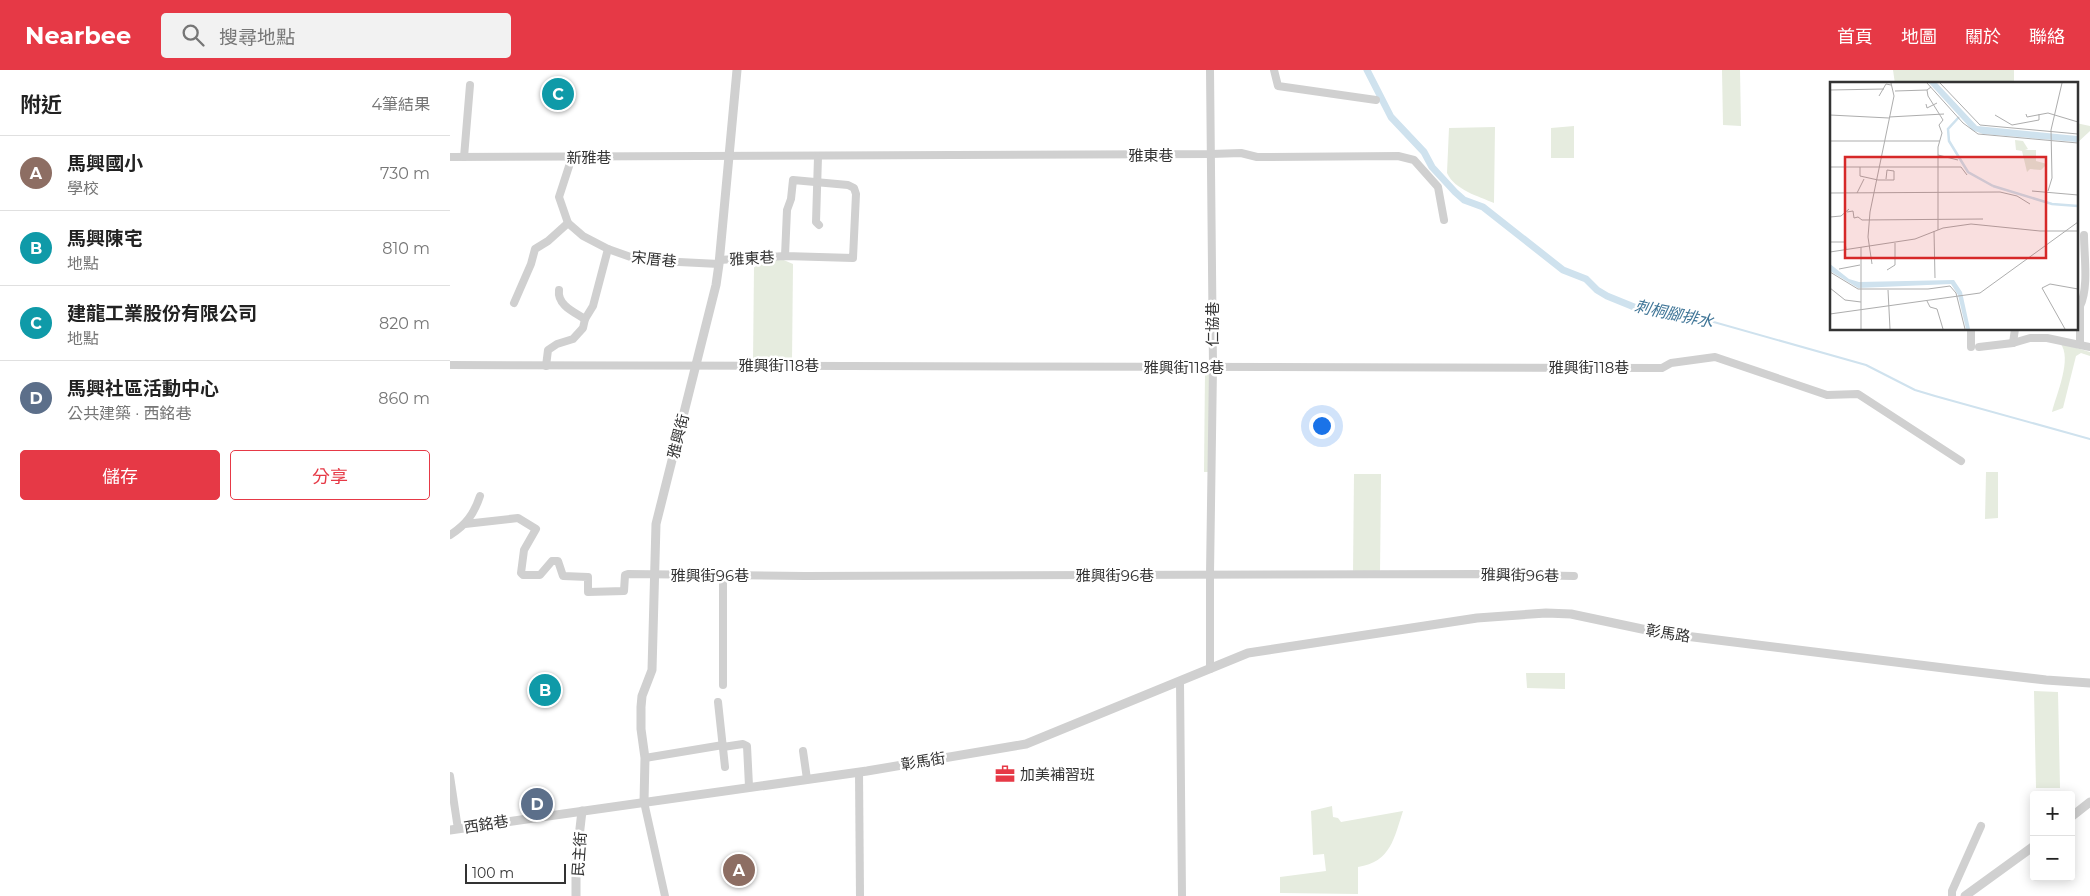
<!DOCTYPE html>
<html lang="zh-TW">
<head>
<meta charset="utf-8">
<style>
	:root { --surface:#fff; --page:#f2f2f2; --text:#222; --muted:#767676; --line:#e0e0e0; --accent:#e63946 }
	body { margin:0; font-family:Montserrat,"Noto Sans TC",sans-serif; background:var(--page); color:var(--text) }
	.controls { position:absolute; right:15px; bottom:15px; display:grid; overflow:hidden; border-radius:5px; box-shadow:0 2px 12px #0003 }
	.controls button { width:45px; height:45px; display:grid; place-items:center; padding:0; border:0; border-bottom:1px solid var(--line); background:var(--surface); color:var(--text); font:25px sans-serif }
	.scale { position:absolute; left:15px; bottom:12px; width:101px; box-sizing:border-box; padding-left:5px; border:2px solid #333; border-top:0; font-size:14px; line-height:18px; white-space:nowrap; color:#333; -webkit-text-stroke:4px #fff; paint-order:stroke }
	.you { position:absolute; left:871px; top:355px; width:18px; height:18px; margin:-12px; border:4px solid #fff; border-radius:50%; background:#1a73e8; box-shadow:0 0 0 8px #1a73e833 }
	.badge { display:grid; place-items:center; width:32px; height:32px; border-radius:50%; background:var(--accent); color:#fff; font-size:16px; font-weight:700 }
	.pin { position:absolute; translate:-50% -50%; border:2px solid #fff; box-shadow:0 1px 5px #0006 }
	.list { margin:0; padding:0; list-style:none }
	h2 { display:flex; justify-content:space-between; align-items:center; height:65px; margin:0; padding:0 20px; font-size:21px }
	h2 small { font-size:16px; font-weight:400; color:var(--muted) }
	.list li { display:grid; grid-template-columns:32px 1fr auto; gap:15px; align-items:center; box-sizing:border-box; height:75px; padding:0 20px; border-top:1px solid var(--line) }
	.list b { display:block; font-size:19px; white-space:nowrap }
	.list p { margin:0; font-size:16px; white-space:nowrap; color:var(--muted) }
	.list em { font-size:16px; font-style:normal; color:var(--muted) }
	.actions { display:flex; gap:10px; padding:15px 20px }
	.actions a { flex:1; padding:11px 0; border:1px solid var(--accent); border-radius:5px; text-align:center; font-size:18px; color:var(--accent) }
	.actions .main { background:var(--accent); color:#fff }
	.icon { flex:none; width:28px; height:28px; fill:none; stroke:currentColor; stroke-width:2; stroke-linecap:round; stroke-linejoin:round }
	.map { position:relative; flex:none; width:1640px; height:826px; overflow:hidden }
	header { display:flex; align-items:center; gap:30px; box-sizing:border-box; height:70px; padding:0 25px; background:var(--accent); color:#fff }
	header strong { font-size:24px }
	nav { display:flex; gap:28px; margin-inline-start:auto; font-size:18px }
	.search { width:350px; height:45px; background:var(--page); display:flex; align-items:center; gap:12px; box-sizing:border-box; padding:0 18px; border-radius:5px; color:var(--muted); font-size:19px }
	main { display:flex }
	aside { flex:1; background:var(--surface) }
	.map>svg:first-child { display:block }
</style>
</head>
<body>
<header>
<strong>Nearbee</strong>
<div class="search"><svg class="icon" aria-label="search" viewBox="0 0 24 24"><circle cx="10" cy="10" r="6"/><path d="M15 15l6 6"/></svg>搜尋地點</div>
<nav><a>首頁</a><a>地圖</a><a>關於</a><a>聯絡</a></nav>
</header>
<main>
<aside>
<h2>附近<small>4筆結果</small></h2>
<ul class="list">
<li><span class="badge" style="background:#8d6e63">A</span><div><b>馬興國小</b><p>學校</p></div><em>730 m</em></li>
<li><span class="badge" style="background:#0f9aa8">B</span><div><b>馬興陳宅</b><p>地點</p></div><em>810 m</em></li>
<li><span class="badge" style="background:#0f9aa8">C</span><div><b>建龍工業股份有限公司</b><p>地點</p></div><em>820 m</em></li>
<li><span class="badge" style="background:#5c6f8a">D</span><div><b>馬興社區活動中心</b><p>公共建築 · 西銘巷</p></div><em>860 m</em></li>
</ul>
<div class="actions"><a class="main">儲存</a><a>分享</a></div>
</aside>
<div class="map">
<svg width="1640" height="826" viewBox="0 0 1640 826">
	<rect width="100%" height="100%" fill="#fff"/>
	<g fill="#e6ecdf">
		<polygon points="1272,0 1290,0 1291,56 1273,55"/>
		<polygon points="1443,0 1564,0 1564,14 1445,14"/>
		<polygon points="1626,53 1640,56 1640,61 1626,74"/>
		<polygon points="1124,56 1124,88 1101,88 1101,58"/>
		<path d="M1045,57L1044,133C1028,126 1005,120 997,103L999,58Z"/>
		<polygon points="329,188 343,194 342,292 303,292 304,197"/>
		<path d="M1610,273L1640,282V286L1631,283L1626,286L1613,338L1602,342C1606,325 1623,288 1610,273Z"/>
		<polygon points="755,302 761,304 759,402 754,402"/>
		<polygon points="1536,402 1548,402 1548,448 1535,449"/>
		<polygon points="904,404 931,404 930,505 903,505"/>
		<polygon points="1076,603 1115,603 1115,619 1077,618"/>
		<polygon points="1584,621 1608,622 1610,718 1586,718"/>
		<path d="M882,736L883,747L888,748L891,752L953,741C944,768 941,792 908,797V824L830,823V807L876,801L874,784L863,785L861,741Z"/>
	</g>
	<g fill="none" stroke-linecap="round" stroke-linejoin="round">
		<polyline stroke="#cfe2ee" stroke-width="2" points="1205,242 1239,245 1416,295 1465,320 1485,326 1640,369"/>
		<polyline stroke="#cfe2ee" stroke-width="7" points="917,0 941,47 974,82 982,97 1005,122 1014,130 1033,137 1113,200 1136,209 1147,220 1157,226 1189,239 1205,242"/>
		<g stroke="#d0d0d0" stroke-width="8">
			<polyline points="760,0 763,297 760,504 760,599"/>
			<polyline points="824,0 828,16 926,30"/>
			<polyline points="0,87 761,84 791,83 807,87 948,86 964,90 988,117 994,150"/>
			<polyline points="14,87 20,15"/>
			<polyline points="122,87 109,127 118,153 133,166 158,179 189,190 269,194"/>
			<polyline points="368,87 366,152 369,155"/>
			<polyline points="269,190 335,186 403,188 406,124 404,118 398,115 343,110 341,129 337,140 335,186"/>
			<path d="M109,220C107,235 124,242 135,249"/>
			<polyline points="64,233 81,194 85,179 98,171 118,153"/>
			<path d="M1626,236H1630C1639,218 1634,185 1634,165"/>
			<polyline points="1521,259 1521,277"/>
			<polyline points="1563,273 1565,259"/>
			<polyline points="1630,274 1630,236"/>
			<polyline points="1529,277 1563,273 1580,268 1597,268 1640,277"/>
			<polyline points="0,295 1212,298 1221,293 1265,287 1377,325 1408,324 1511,391"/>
			<polyline points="96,296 98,280 107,274 123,269 133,258 135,249 143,236 158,179"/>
			<polyline points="15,454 68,448 86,459 74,480 71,503 73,505 90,505 102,491 108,491 113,506 138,507 138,522 174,521 175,505 178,504 355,506 1029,504 1124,506"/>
			<path d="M0,465C16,455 24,444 30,426"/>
			<polyline points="730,612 732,826"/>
			<polyline points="273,615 273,505"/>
			<polyline points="268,632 275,697"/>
			<polyline points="273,677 293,674 297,676 299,716"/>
			<polyline points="353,681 357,709"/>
			<polyline points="195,688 273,675"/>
			<polyline points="409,702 410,826"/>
			<polyline points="0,706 8,759"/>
			<polyline points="194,732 215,826"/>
			<polyline points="1502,826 1502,821 1531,756"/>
		</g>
		<g stroke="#d0d0d0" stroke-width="9">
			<polyline points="194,732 195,688 191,659 191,637 192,626 202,600 206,454 266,215 269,194 287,0"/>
			<polyline points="1621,747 1640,732"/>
			<polyline points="0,760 417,701 576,674 798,583 1027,548 1096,543 1121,544 1211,563 1510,600 1596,610 1640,613"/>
			<polyline points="126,826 126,793 132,741"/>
			<polyline points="1515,826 1584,776"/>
		</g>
	</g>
	<defs>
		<symbol id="office-bare" viewBox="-9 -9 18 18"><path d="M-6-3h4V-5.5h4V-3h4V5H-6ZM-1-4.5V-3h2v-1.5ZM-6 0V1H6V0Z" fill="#e63946" stroke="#fff" stroke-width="2.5" paint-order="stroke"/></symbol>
	</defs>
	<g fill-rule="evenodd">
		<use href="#office-bare" x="541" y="690" width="28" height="28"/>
	</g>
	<g text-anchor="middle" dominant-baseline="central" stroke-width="5" stroke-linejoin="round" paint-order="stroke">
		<g font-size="15" fill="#333" stroke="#fff">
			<text x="701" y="85">雅東巷</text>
			<text x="139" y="87">新雅巷</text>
			<text transform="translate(302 188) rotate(-3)">雅東巷</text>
			<text transform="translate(204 189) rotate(6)">宋厝巷</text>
			<text transform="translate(762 254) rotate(-90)">仁協巷</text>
			<text x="329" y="295">雅興街118巷</text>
			<text x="734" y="297">雅興街118巷</text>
			<text x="1139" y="297">雅興街118巷</text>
			<text transform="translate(228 366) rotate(-76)">雅興街</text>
			<text x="260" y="505">雅興街96巷</text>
			<text x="665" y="505">雅興街96巷</text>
			<text transform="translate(1070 505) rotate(1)">雅興街96巷</text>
			<text transform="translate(1218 563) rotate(9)">彰馬路</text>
			<text transform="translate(473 691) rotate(-9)">彰馬街</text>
			<text transform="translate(36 754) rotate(-9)">西銘巷</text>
			<text transform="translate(129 784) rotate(-86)">民主街</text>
		</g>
		<g font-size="15" fill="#333" stroke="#fff" text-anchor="start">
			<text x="570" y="704">加美補習班</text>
		</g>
		<g font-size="16" font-style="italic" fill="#3f7597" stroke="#fff">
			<text transform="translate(1224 244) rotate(12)">刺桐腳排水</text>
		</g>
	</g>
	<g transform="translate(1380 12)">
		<rect width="248" height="248" fill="#fff"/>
		<path d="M185,58L193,59L198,67L195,68H206V79L217,82L211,88L200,87L197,90L192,69L186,68Z" fill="#e6ecdf"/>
		<path d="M99,1H107L147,44L247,54V60L153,52L142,48ZM0,182L19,197L29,200L124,198L132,210L140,247H136L128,213L121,202L28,206L0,189Z" fill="#cfe2ee"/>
		<path fill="none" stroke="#cfe2ee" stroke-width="2.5" d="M129,35L118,47L119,59L138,90L163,104M163,104L222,122L248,124"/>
		<path fill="none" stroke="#adadad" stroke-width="1" d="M97,1L133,41L148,52L248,61M110,1L150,43L248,52M101,5L97,8L98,14L113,38L109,43L112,51L108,65V148M0,8L54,7M65,9L97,8M49,14L56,2L61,3M96,22L97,26L107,21M196,32L197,35L218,31L248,40M0,33L59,36M165,33L182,43L209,38V32M59,35L114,32M0,59H110M108,73L128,78M0,85H131L137,93M30,85V94L48,98M48,98H64V89L57,88L56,97M202,109L248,113M218,109L222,96L221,48L232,1M0,111L170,110L187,114L200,122M27,111L34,97M17,130L23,129L24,136L28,135L32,138L153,137M0,135L11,134L19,127M104,149L105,196M0,160H15L16,167M0,170L85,157L113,146L141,142L210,149H248M42,182L38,155L40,130L64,14L61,1M9,187L30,183M57,188L65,183V161M0,190L28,207H98L120,204L126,211L135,247M0,206L15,218L31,220M58,208L60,247M97,219L100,225L107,227L113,247M0,232L150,211L248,140M31,247V165M235,247L212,206L220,202L248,207"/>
		<path fill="#d62828" fill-opacity="0.15" stroke="#d62828" stroke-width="2.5" d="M15,75H216V176H15Z"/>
		<rect width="248" height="248" fill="none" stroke="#333" stroke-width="2.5"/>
	</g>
</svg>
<div class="controls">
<button>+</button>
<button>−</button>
</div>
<div class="scale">100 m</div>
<div class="you"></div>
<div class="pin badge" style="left:289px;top:800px;background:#8d6e63">A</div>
<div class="pin badge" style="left:95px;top:620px;background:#0f9aa8">B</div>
<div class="pin badge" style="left:108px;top:24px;background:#0f9aa8">C</div>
<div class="pin badge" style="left:87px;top:734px;background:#5c6f8a">D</div>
</div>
</main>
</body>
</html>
